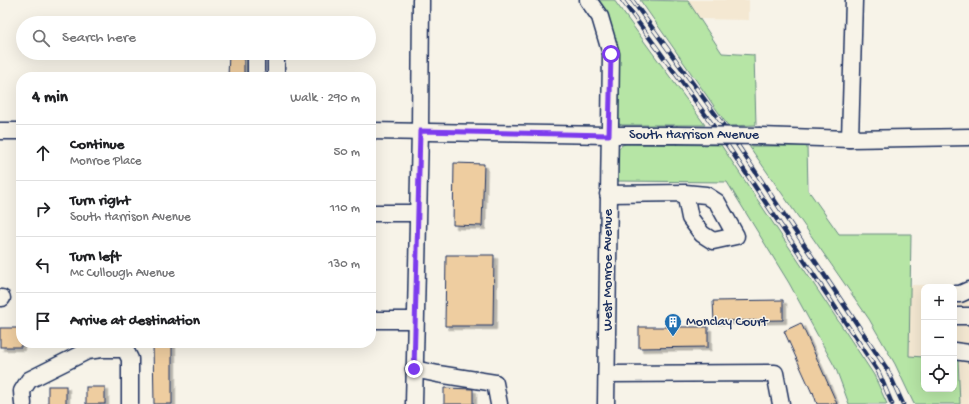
<!DOCTYPE html>
<html lang="en">
<head>
<meta charset="utf-8">
<style>
	:root { --surface:#fff; --page:#f6f6f6; --text:#202124; --muted:#757577; --line:#e0e0e0 }
	body { margin:0; font-family:"Gochi Hand",sans-serif; background:var(--page); color:var(--text) }
	.controls { position:absolute; right:12px; bottom:12px; display:grid; overflow:hidden; border-radius:8px; box-shadow:0 4px 16px #0002 }
	.controls button { width:36px; height:36px; display:grid; place-items:center; padding:0; border:0; border-bottom:1px solid var(--line); background:var(--surface); color:var(--text); font:20px sans-serif }
	.stop { position:absolute; width:12px; height:12px; margin:-9px; border:3px solid #7c3aed; border-radius:50%; background:#fff }
	.stop.end { background:#7c3aed; border-color:#fff; box-shadow:0 1px 4px #0008 }
	.list { margin:0; padding:0; list-style:none }
	h2 { display:flex; justify-content:space-between; align-items:center; height:52px; margin:0; padding:0 16px; font-size:17px }
	h2 small { font-size:13px; font-weight:400; color:var(--muted) }
	.list li { display:grid; grid-template-columns:26px 1fr auto; gap:12px; align-items:center; box-sizing:border-box; height:56px; padding:0 16px; border-top:1px solid var(--line) }
	.list b { display:block; font-size:15px; white-space:nowrap }
	.list p { margin:0; font-size:13px; white-space:nowrap; color:var(--muted) }
	.list em { font-size:13px; font-style:normal; color:var(--muted) }
	.icon { flex:none; width:22px; height:22px; fill:none; stroke:currentColor; stroke-width:2; stroke-linecap:round; stroke-linejoin:round }
	.map { position:relative; flex:none; width:969px; height:404px; overflow:hidden }
	.search { position:absolute; background:var(--surface); box-shadow:0 4px 16px #0002; left:16px; top:16px; width:360px; height:44px; display:flex; align-items:center; gap:10px; box-sizing:border-box; padding:0 14px; border-radius:22px; color:var(--muted); font-size:15px }
	.panel { position:absolute; background:var(--surface); box-shadow:0 4px 16px #0002; left:16px; top:72px; width:360px; height:276px; border-radius:16px }
	.map>svg:first-child { display:block }
</style>
</head>
<body>
<div class="map">
<svg width="969" height="404" viewBox="0 0 969 404">
	<defs>
		<filter id="shadow"><feDropShadow dx="3.5" dy="3.5" stdDeviation="0" flood-color="#0004"/></filter>
	</defs>
	<rect width="100%" height="100%" fill="#f7f3e8"/>
	<filter id="ink" filterUnits="userSpaceOnUse"><feTurbulence type="fractalNoise" baseFrequency=".025" numOctaves="2"/><feDisplacementMap in="SourceGraphic" scale="8" xChannelSelector="R" yChannelSelector="G"/><feConvolveMatrix kernelMatrix="1 2 1 2 8 2 1 2 1" color-interpolation-filters="sRGB"/></filter>
	<g filter="url(#ink)">
		<g fill="#f4e8d2">
			<polygon points="674,0 749,0 749,20 699,19 688,1"/>
			<polygon points="909,285 969,286 969,404 960,404 958,358 954,358 954,287 924,287 924,357 909,356"/>
		</g>
		<g fill="#b6e5a5" stroke="#688a82">
			<polygon points="595,0 614,0 705,125 622,125 619,124 617,120 617,47 609,22"/>
			<polygon points="640,0 688,1 722,53 754,55 756,125 728,126"/>
			<polygon points="626,144 721,145 841,325 874,375 887,404 849,404 836,369 789,283 727,182 617,181 618,150 622,145"/>
			<polygon points="749,146 807,146 808,190 839,234 911,234 909,356 924,357 924,389 954,389 954,358 958,358 960,404 914,404 895,364 869,319"/>
		</g>
		<g fill="#eecda0" stroke="#1b2f5e" filter="url(#shadow)">
			<polygon points="229,53 244,53 244,77 228,77"/>
			<polygon points="454,163 484,164 482,226 453,225"/>
			<polygon points="446,255 494,255 493,326 445,326"/>
			<polygon points="783,300 783,320 714,321 713,301"/>
			<polygon points="801,323 834,397 837,404 817,404 813,392 812,393 784,331"/>
			<polygon points="639,327 708,327 708,347 639,348"/>
			<rect x="0" y="328" width="21" height="19"/>
			<polygon points="153,343 172,343 172,404 154,404"/>
			<rect x="48" y="386" width="18" height="18"/>
			<rect x="86" y="387" width="19" height="17"/>
			<polygon points="444,388 473,389 473,404 444,404"/>
		</g>
		<g fill="none" stroke-linecap="round" stroke-linejoin="round">
			<defs>
				<g id="minor">
					<polyline points="588,0 600,17 611,54 606,404"/>
					<polyline points="256,77 256,53"/>
					<polyline points="276,77 276,53"/>
					<polyline points="0,131 21,131"/>
					<polyline points="371,131 609,135 676,135"/>
					<polyline points="760,136 850,139 969,137"/>
					<polyline points="850,139 854,0"/>
					<polyline points="608,194 685,193 706,195 717,202 736,236 713,241 702,234 690,218 685,193"/>
					<polyline points="371,213 417,213"/>
					<polyline points="954,294 960,294 969,290"/>
					<polyline points="0,298 2,298"/>
					<polyline points="954,316 969,316"/>
					<polyline points="371,320 415,320"/>
					<polyline points="954,351 969,353"/>
					<polyline points="414,369 438,374 495,383 499,404"/>
					<polyline points="607,374 775,373 781,404"/>
					<polyline points="23,404 22,391 29,380 87,351 102,349 125,349 130,359 130,404"/>
					<polyline points="414,404 420,131 421,0"/>
				</g>
			</defs>
			<use href="#minor" stroke="#1b2f5e" stroke-width="19"/>
			<use href="#minor" stroke="#f7f3e8" stroke-width="16"/>
			<defs>
				<g id="rail">
					<polyline points="622,0 728,146 879,373 892,404"/>
					<polyline points="632,0 737,144 887,369 903,404"/>
				</g>
			</defs>
			<use href="#rail" stroke="#1b2f5e" stroke-width="4.5"/>
			<use href="#rail" stroke="#f7f3e8" stroke-width="3" stroke-dasharray="9" stroke-linecap="butt"/>
			<defs>
				<polyline id="minor-bridge" points="676,135 760,136"/>
			</defs>
			<use href="#minor-bridge" stroke="#1b2f5e" stroke-width="19" stroke-linecap="butt"/>
			<use href="#minor-bridge" stroke="#f7f3e8" stroke-width="16"/>
		</g>
	</g>
	<g fill="none" stroke-linecap="round" stroke-linejoin="round" filter="url(#ink)">
		<polyline stroke="#7c3aed" stroke-width="5" points="414,369 420,131 609,135 611,54"/>
	</g>
	<defs>
		<symbol id="building-pin" viewBox="-11 -11 22 30"><path d="M0 17L-7.5 6A9.5 9.5 0 1 1 7.5 6Z" fill="#1f6fb2" stroke="#f7f3e8"/><path d="M-4-6H4V6H1V3H-1V6H-4ZM-2.5-4.3h1.7v1.8h-1.7ZM.8-4.3h1.7v1.8H.8ZM-2.5-1h1.7V.8h-1.7ZM.8-1h1.7V.8H.8Z" fill="#fff"/></symbol>
	</defs>
	<g fill-rule="evenodd">
		<use href="#building-pin" x="663" y="312" width="20" height="27"/>
	</g>
	<g text-anchor="middle" dominant-baseline="central" stroke-width="3" stroke-linejoin="round" paint-order="stroke">
		<g font-size="14" fill="#1b2f5e" stroke="#f7f3e8">
			<text x="694" y="135">South Harrison Avenue</text>
			<text transform="translate(608 270) rotate(-90)">West Monroe Avenue</text>
		</g>
		<g font-size="14" fill="#1b2f5e" stroke="#f7f3e8" text-anchor="start">
			<text x="686" y="322">Monclay Court</text>
		</g>
	</g>
</svg>
<div class="controls">
<button>+</button>
<button>−</button>
<button><svg class="icon" aria-label="locate" viewBox="0 0 24 24"><circle cx="12" cy="12" r="6"/><path d="M12 2v4M12 18v4M2 12h4M18 12h4"/></svg></button>
</div>
<div class="stop" style="left:611px;top:54px"></div>
<div class="stop end" style="left:414px;top:369px"></div>
<div class="search"><svg class="icon" aria-label="search" viewBox="0 0 24 24"><circle cx="10" cy="10" r="6"/><path d="M15 15l6 6"/></svg>Search here</div>
<section class="panel">
<h2>4 min<small>Walk · 290 m</small></h2>
<ul class="list">
<li><svg class="icon" aria-label="ahead" viewBox="0 0 24 24"><path d="M12 20V5M6 11l6-6 6 6"/></svg><div><b>Continue</b><p>Monroe Place</p></div><em>50 m</em></li>
<li><svg class="icon" aria-label="right" viewBox="0 0 24 24"><path d="M7 20v-9h11M14 6l5 5-5 5"/></svg><div><b>Turn right</b><p>South Harrison Avenue</p></div><em>110 m</em></li>
<li><svg class="icon" aria-label="left" viewBox="0 0 24 24"><path d="M17 20v-9H6M10 6l-5 5 5 5"/></svg><div><b>Turn left</b><p>Mc Cullough Avenue</p></div><em>130 m</em></li>
<li><svg class="icon" aria-label="arrive" viewBox="0 0 24 24"><path d="M6 21V4h12l-3 4 3 4H6"/></svg><div><b>Arrive at destination</b></div></li>
</ul>
</section>
</div>
</body>
</html>
